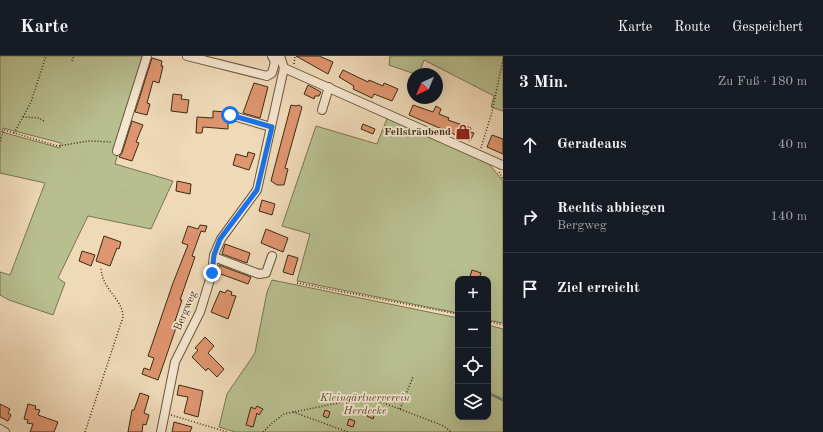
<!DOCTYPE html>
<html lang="de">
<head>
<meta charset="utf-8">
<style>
	:root { --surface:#171b24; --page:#20242c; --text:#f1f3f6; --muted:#9ea1a6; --line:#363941 }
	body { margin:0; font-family:"Old Standard TT",serif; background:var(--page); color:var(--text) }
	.controls { position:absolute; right:12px; bottom:12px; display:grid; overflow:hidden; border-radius:8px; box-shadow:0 4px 16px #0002 }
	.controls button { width:36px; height:36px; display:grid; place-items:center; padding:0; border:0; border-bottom:1px solid var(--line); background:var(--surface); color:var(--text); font:20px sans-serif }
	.compass { position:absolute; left:407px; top:12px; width:36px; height:36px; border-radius:50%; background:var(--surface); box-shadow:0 4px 16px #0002; rotate:224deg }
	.stop { position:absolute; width:12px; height:12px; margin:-9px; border:3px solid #1a73e8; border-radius:50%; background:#fff }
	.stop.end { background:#1a73e8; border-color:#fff; box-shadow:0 1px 4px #0008 }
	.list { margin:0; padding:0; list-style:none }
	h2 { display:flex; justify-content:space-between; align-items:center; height:52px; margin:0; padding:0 16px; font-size:17px }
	h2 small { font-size:13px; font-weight:400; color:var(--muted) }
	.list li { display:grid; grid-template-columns:26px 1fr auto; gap:12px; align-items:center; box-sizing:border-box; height:72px; padding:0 16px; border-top:1px solid var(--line) }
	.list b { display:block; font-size:15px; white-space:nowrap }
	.list p { margin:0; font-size:13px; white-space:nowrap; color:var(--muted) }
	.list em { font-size:13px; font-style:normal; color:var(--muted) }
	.icon { flex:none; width:22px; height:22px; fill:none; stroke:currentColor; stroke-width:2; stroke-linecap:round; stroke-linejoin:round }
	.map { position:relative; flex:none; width:503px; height:376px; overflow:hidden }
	header { display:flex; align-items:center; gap:24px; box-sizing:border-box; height:56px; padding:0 20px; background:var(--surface); border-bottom:1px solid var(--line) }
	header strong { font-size:19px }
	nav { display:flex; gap:22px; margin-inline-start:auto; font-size:14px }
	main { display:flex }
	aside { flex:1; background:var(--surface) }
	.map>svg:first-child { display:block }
</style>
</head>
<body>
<header>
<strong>Karte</strong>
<nav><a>Karte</a><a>Route</a><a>Gespeichert</a></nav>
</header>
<main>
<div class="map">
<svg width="503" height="376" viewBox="0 0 503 376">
	<rect width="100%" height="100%" fill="#efd9b7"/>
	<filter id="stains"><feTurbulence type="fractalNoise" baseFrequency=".005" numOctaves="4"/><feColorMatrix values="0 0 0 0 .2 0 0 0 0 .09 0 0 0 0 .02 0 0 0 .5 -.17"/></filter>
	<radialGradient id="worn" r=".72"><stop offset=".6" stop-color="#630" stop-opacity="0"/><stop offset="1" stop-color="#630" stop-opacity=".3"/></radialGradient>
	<g fill="#b8bf8f" stroke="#7a7551" fill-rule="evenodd">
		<path d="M0,0H144L115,108L173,125L151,173L88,160L58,222L65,227L53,259L9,244L0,239V216L10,219L45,127L0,117ZM3,72L61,87L60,92L2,76Z"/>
		<polygon points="390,0 503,0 503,55 491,51 494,40 424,4 419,18 415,18 389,9"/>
		<polygon points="388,60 489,108 503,125 503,267 488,264 488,223 458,223 458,257 297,225 310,178 282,170 316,70 377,88"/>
		<polygon points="272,224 458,262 458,361 488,361 488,269 503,273 503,376 235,376 219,371 227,338 255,297 267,236"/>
	</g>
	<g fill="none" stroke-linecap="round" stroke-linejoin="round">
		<polyline stroke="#74816e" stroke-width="2.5" points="488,337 503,344"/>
	</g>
	<g fill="#df956f" stroke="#3c2b13">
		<polygon points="296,0 319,0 333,6 328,18"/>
		<polygon points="152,2 162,5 161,10 163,10 159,27 153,25 147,47 150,48 147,59 135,56"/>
		<polygon points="343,14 368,26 369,24 383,30 384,27 398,33 392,45 374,38 372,42 353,33 354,30 339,21"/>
		<polygon points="254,27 268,31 260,62 243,57"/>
		<polygon points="308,29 321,36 319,40 315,40 314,43 304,38"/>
		<polygon points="173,38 182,39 181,43 189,44 187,57 171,55"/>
		<polygon points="291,49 296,50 299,49 302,51 285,112 288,113 284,129 277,129 271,125"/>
		<polygon points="413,49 433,56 436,50 441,53 439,58 449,62 448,64 471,72 470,76 474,77 470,85 409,59"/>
		<polygon points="213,55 226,56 225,60 228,64 228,73 203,71 202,77 196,77 197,61 213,62"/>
		<polygon points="132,65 143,69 136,86 139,87 132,105 119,101 122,97"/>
		<polygon points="363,68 375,73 373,78 361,73"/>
		<polygon points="492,79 503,83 503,98 487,91"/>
		<polygon points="248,96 255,98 249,114 233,109 236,98 247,101"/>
		<polygon points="177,125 191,128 190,138 176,135"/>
		<polygon points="262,144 275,148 272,159 259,155"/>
		<polygon points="200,169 207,170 205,176 201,175 192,200 195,201 180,244 182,244 175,265 178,266 158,324 142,318 144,312 150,314 154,302 148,300 173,227 188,189 182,187 188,170 198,173"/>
		<polygon points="266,173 288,182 283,196 261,187"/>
		<polygon points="104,180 121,186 119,193 117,192 110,210 96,205"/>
		<polygon points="225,188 250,197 247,207 222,198"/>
		<polygon points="82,195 95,199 91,210 79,205"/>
		<polygon points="288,199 298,202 293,219 283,216"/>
		<polygon points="219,209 251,221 248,228 218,217"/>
		<polygon points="472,214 481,217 479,223 470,221"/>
		<polygon points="227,234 232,236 231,239 236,240 228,263 211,256 220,235 225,237"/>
		<polygon points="205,281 214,290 208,297 224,313 217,321 208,312 206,315 192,301 198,294 195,292"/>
		<polygon points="179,329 203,335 198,361 184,357 188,341 177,339"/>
		<polygon points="140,337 149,340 144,357 149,359 146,369 143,368 142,376 128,376 132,354 134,354"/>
		<polygon points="0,348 10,353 8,357 11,359 8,365 0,361"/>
		<polygon points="28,348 36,350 35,353 40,354 38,359 58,366 54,376 30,376 33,368 27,367 28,364 24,363"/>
		<polygon points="257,350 263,353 259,359 257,357 253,371 246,369 251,351 255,353"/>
		<polygon points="325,354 330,356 328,362 323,360"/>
		<polygon points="369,354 375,357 373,363 367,360"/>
		<polygon points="349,363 355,365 353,371 347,369"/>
		<polygon points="174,366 192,371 190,376 172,376"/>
	</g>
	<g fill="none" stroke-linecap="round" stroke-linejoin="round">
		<defs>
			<g id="minor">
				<polyline points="187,0 267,20 272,17 275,6 272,0"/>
				<polyline points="284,12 502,109"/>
				<polyline points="322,54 329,31"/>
				<polyline points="230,59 271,71"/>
				<polyline points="117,95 147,0"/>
				<polyline points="214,201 259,218 266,217 272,200"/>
				<polyline points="0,373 5,376"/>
				<polyline points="161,376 175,306 200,256 212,217 214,199 221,183 257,134 284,12 280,0"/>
			</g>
		</defs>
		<use href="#minor" stroke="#69563c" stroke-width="10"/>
		<g stroke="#3c2b13" stroke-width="1.5" stroke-dasharray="1 2" stroke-linecap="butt">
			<polyline points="72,5 74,0"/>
			<polyline points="294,8 295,0"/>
			<polyline points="23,61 31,46 46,0"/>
			<polyline points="14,77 23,61 39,62 44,65"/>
			<polyline points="0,85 4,74 58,90 89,85 112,86"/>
			<polyline points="481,92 492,56 503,3"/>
			<polyline points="499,116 503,123"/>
			<polyline points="297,227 458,258"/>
			<polyline points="488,265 503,269"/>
			<polyline points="400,353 413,321"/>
			<polyline points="293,356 348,376"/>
			<polyline points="171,359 227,376"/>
			<path d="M85,376L123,261C123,243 102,234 101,212"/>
			<polyline points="263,376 272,367 284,358 358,343 381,346 444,370 451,376"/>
		</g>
		<use href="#minor" stroke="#f5e6d0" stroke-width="8"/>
	</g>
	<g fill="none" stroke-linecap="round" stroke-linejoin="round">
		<polyline stroke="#1a73e8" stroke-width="5" points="212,217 214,199 220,183 257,134 272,71 230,59"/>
	</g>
	<defs>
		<symbol id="shop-bare" viewBox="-9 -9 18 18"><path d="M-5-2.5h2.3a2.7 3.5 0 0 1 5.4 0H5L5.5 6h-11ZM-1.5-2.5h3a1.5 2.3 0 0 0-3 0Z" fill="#8f2418" stroke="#f5e6d0" stroke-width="2.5" paint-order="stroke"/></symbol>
	</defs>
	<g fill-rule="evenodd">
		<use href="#shop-bare" x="452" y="65" width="22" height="22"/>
	</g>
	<g text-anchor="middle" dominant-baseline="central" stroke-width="3.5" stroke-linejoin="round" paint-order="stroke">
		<g font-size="11" font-weight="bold" fill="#3c2b13" stroke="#f5e6d0" text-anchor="end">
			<text x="451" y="76">Fellsträubend</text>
		</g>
		<g font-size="11" fill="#3c2b13" stroke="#f5e6d0">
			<text transform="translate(186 255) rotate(-67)">Bergweg</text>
		</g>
		<g font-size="11" font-style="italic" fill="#55492c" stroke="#f5e6d0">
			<text x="365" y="342">Kleingärtnerverein<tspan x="365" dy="13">Herdecke</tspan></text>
		</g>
	</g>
	<rect width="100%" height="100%" filter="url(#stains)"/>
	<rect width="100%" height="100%" fill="url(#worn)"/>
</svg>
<div class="controls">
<button>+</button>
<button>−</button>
<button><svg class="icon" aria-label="locate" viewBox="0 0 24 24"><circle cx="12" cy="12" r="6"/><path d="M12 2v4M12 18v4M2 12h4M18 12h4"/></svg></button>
<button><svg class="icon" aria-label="layers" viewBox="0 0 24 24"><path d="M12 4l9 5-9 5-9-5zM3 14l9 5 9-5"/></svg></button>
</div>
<svg class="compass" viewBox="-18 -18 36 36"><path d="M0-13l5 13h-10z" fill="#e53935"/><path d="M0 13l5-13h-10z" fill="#9ea1a6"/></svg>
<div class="stop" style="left:230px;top:59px"></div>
<div class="stop end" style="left:212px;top:217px"></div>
</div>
<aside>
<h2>3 Min.<small>Zu Fuß · 180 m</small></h2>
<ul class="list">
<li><svg class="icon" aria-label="ahead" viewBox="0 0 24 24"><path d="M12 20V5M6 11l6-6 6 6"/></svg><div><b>Geradeaus</b></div><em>40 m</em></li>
<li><svg class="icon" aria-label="right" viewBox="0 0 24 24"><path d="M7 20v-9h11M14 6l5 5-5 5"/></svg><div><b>Rechts abbiegen</b><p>Bergweg</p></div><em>140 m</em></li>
<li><svg class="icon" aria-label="arrive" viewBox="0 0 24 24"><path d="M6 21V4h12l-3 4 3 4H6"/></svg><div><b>Ziel erreicht</b></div></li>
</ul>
</aside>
</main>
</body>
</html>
